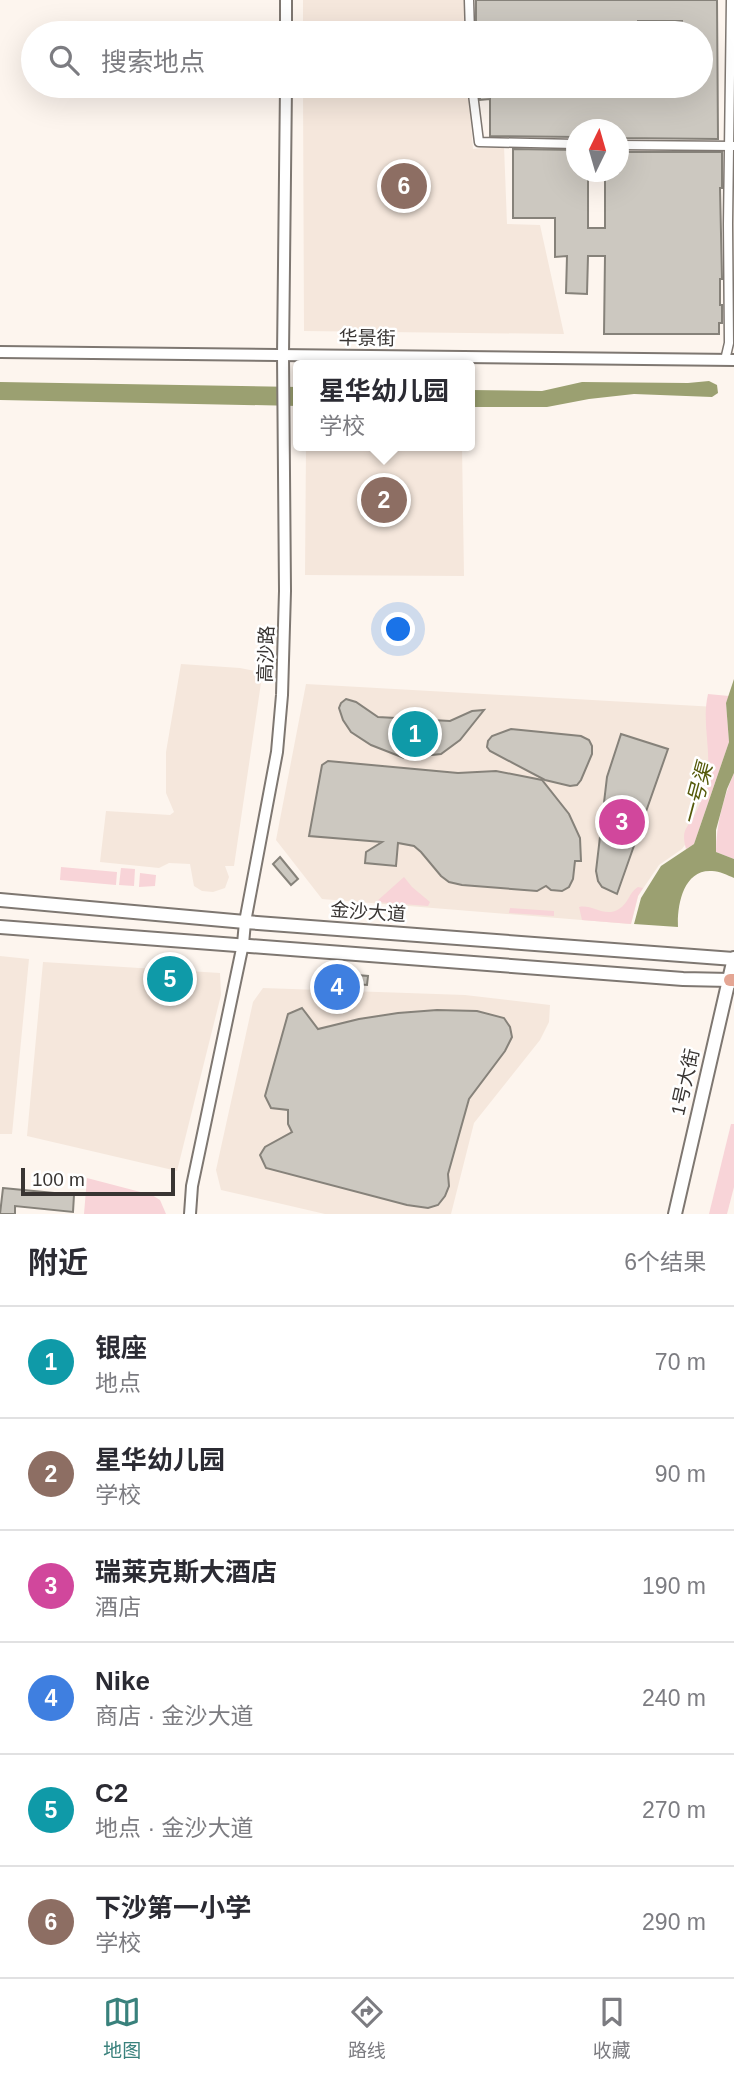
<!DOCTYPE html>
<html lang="zh">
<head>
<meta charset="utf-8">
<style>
	:root { --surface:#fff; --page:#f7f7f7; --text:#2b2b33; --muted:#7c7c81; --line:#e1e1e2; --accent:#39817c }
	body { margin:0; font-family:Helvetica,"Noto Sans SC",sans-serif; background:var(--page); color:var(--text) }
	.compass { position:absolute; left:566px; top:119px; width:63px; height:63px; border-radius:50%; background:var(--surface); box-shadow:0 7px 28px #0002; rotate:5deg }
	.scale { position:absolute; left:21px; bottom:18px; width:154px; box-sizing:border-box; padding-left:7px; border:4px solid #393533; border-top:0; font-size:19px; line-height:24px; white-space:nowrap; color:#393533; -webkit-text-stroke:5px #fff; paint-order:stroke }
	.you { position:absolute; left:399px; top:630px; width:24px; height:24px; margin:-18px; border:5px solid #fff; border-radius:50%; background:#1a73e8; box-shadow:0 0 0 10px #1a73e833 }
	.badge { display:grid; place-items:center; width:46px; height:46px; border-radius:50%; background:var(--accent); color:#fff; font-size:23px; font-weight:700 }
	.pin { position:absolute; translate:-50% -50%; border:4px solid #fff; box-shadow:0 2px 7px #0006 }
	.popup { position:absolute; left:293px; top:360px; width:182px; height:91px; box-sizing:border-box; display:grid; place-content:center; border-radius:7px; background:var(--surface); filter:drop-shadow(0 2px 5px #0005); font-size:23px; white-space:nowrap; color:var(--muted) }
	.popup b { font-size:26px; color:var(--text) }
	.popup::after { content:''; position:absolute; left:50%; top:100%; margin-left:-14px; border:14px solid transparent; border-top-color:var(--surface) }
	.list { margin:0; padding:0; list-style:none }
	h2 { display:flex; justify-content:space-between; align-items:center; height:91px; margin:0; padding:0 28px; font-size:30px }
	h2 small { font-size:23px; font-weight:400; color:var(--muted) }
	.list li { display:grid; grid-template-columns:46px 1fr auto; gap:21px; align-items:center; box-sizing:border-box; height:112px; padding:0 28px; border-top:2px solid var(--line) }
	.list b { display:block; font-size:26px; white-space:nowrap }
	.list p { margin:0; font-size:23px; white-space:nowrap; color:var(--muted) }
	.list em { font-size:23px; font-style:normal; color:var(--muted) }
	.icon { flex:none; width:38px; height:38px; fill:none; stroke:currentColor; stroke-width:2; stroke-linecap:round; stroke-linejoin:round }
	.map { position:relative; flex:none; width:734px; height:1214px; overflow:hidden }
	.search { position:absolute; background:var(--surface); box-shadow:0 7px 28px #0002; left:21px; right:21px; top:21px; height:77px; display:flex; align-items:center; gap:18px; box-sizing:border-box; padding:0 24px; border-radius:38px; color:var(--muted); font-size:26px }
	.sheet { height:763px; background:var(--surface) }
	nav { display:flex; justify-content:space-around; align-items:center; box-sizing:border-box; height:98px; border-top:2px solid var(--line); background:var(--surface); font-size:19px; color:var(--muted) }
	nav a { display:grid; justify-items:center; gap:4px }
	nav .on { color:var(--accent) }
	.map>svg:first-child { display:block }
</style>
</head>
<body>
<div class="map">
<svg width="734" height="1214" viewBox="0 0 734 1214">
	<rect width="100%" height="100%" fill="#fdf5ee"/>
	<g fill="#f5e7dc">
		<rect x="303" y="0" width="163" height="33"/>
		<polygon points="303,86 468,86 473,149 504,146 507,224 540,225 564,334 304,331"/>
		<polygon points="306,446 462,446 464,576 305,575"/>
		<polygon points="181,664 240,668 255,671 262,676 234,866 225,866 229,877 225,888 213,892 202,891 194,886 190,864 169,863 159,868 100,862 106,811 170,815 174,812 166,793 166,752"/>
		<polygon points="306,684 716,707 722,736 693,834 682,849 659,865 638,896 631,924 322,899 276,840"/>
		<polygon points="0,956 29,959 12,1134 0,1134"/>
		<polygon points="43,962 220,973 221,995 177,1171 27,1136"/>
		<polygon points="263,988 465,995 550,1005 549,1022 540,1040 474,1123 451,1214 325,1214 221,1190 216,1170 253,1002"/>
	</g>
	<g fill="#f8d4d8">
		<path d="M708,694L729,696L726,703L729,742L694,844L686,849C681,830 686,830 695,814C700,806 704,792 706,783C713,753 701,724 708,694Z"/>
		<path d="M734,773V859L716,852C716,825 723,799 734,773Z"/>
		<polygon points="61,867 117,872 116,885 60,880"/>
		<polygon points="121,868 135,869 134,886 119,885"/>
		<polygon points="140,873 156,875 155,886 139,887"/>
		<polygon points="404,877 412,887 430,902 428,906 376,902"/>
		<path d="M638,887L643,888L638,896L631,924L582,920L579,907C593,904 604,918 619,909C629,903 629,892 638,887Z"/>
		<polygon points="510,908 554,911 554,916 509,913"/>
		<polygon points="731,1124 734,1124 734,1187 727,1214 709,1214"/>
		<polygon points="87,1178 152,1195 160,1200 166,1214 84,1214"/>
	</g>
	<g fill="#9ba071">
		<polygon points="709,381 717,385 718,393 712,397 634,394 589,399 547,407 470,407 470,390 542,391 582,382 688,383"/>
		<polygon points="0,382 298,387 298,406 0,400"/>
		<path d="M734,679V773L727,789L716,830V852L734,859V878C727,875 720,871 712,871C683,869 677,906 678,927L634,924L641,898L661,866L694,844L729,742L726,703Z"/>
	</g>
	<g fill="#ccc8c0" stroke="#86827a" stroke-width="2">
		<polygon points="476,0 717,0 718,139 619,138 619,130 577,130 577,137 490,136 490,99 480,100 479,86 701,86 701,33 682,33 682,21 638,21 638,33 582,33 582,24 476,24"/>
		<polygon points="513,149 577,150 577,172 588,172 588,228 605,228 605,172 619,172 619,152 722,152 722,188 720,188 722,279 720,279 720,305 722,305 722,323 719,323 719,334 604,334 605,256 588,256 587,294 566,293 567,256 555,257 555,218 513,218"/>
		<polygon points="346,699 356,702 378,717 450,721 472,711 484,710 460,740 441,754 404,758 371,745 351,732 343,720 339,708 341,703"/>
		<polygon points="511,729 581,736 589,740 592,746 592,754 581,780 577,785 570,786 545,780 490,751 487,747 488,741 492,736"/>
		<polygon points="621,734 668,749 617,894 602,887 598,881 596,871 607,777"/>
		<polygon points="328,761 458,773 496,771 542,780 569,814 580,838 581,861 575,861 573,879 569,887 562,891 551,890 546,886 537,891 462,885 449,882 441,876 421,852 414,846 398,843 396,866 365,863 366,852 382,842 309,836 322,765"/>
		<polygon points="280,857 298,879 291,885 273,864"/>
		<polygon points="345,974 368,976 367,985 345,983"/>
		<polygon points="302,1008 318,1029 359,1019 398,1013 437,1010 477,1011 504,1018 510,1027 512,1037 505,1051 469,1099 448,1174 449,1186 445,1196 438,1205 428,1208 407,1205 266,1168 260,1155 265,1147 292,1132 288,1124 288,1110 271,1108 265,1096 288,1014"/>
		<polygon points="3,1188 74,1195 73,1212 15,1206 15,1214 0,1214"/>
	</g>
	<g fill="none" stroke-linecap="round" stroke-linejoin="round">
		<defs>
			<g id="minor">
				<polyline points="469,0 470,33"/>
				<polyline points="472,86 479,142 576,144"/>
				<polyline points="618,145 734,146"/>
				<polyline points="725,360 729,343 728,224 731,0"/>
			</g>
			<g id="tertiary">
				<polyline points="286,0 286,33"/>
				<polyline points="0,352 734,360"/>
				<polyline points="190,1214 192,1186 243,944 245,922 277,752 282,695 285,591 283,355 286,86"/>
			</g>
			<g id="secondary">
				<polyline points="0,900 245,922 734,959"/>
				<polyline points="0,927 683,979 730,980"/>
				<polyline points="675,1214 734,958"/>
			</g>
			<polyline id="primary" points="730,980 734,980"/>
		</defs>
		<use href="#minor" stroke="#7e7771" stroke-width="11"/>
		<use href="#tertiary" stroke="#7e7771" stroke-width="14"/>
		<use href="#secondary" stroke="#7e7771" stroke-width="16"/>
		<use href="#primary" stroke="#d3d3d2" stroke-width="16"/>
		<use href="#minor" stroke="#fff" stroke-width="8"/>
		<use href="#tertiary" stroke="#fff" stroke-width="10"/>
		<use href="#secondary" stroke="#fff" stroke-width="12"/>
		<use href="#primary" stroke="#e4a694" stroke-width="12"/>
	</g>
	<g text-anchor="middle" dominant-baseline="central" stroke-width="5" stroke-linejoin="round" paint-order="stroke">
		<g font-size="19" fill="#393533" stroke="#fff">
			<text transform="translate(367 338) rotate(1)">华景街</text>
			<text transform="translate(266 654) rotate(-88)">高沙路</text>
			<text transform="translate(368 912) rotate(4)">金沙大道</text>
			<text transform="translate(685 1082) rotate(-77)">1号大街</text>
		</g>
		<g font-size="21" font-style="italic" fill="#545909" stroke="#fff">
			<text transform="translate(697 794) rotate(-75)">一号渠</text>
		</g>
	</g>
</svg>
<svg class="compass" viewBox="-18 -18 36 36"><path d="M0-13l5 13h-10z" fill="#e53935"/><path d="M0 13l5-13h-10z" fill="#7c7c81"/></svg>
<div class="scale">100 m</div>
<div class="you"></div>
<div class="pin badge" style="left:415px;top:734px;background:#0f9aa8">1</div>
<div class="pin badge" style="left:384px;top:500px;background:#8d6e63">2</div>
<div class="popup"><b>星华幼儿园</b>学校</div>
<div class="pin badge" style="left:622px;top:822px;background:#d1479c">3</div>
<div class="pin badge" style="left:337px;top:987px;background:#3f7fe0">4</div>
<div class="pin badge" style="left:170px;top:979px;background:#0f9aa8">5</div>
<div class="pin badge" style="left:404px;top:186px;background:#8d6e63">6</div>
<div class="search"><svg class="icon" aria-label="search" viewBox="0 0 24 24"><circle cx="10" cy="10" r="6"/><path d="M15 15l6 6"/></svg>搜索地点</div>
</div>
<section class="sheet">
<h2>附近<small>6个结果</small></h2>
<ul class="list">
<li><span class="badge" style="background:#0f9aa8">1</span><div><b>银座</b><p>地点</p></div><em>70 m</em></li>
<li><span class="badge" style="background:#8d6e63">2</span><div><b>星华幼儿园</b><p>学校</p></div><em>90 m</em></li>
<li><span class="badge" style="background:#d1479c">3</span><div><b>瑞莱克斯大酒店</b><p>酒店</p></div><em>190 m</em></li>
<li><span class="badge" style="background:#3f7fe0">4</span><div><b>Nike</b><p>商店 · 金沙大道</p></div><em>240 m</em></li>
<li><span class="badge" style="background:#0f9aa8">5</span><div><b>C2</b><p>地点 · 金沙大道</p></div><em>270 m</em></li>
<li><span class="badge" style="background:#8d6e63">6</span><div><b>下沙第一小学</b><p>学校</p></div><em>290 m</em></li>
</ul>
</section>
<nav>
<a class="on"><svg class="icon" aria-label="map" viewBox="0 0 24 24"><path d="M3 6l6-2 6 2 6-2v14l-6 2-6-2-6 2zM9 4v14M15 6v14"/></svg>地图</a>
<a><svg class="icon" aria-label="directions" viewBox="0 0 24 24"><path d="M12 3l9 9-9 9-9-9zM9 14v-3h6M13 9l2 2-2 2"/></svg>路线</a>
<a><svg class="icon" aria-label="saved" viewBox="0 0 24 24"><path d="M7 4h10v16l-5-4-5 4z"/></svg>收藏</a>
</nav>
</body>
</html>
